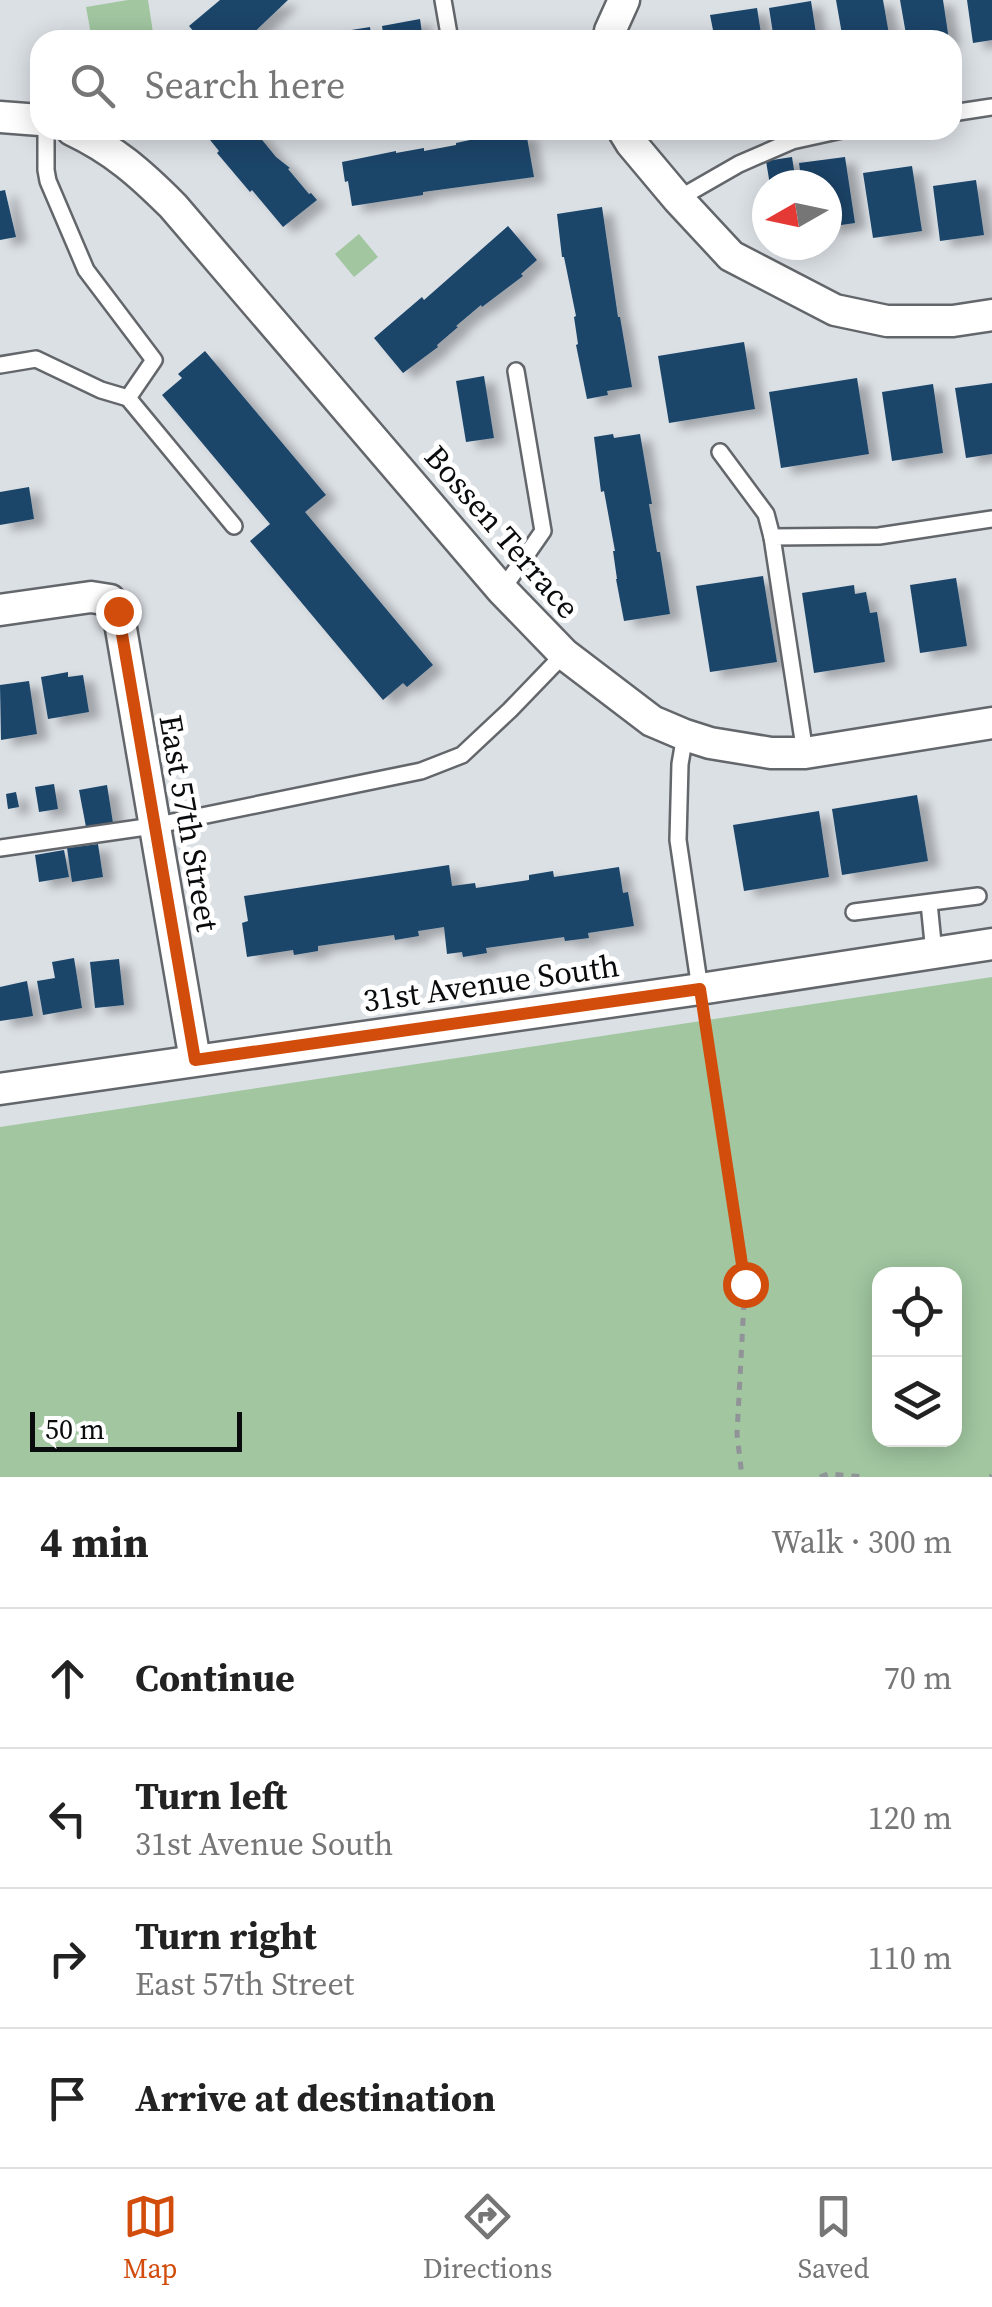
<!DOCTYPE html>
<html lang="en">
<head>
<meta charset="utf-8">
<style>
	:root { --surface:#fff; --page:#f6f6f6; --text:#222; --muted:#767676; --line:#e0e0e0; --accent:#d24d0c }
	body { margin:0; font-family:"Source Serif 4",serif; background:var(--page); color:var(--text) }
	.controls { position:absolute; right:30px; bottom:30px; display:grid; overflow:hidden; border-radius:20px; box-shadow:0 5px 25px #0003 }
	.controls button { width:90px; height:90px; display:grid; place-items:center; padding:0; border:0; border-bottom:2px solid var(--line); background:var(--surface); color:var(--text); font:50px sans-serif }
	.compass { position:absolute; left:752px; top:170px; width:90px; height:90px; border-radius:50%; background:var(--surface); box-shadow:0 5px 25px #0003; rotate:261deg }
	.scale { position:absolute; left:30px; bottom:25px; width:212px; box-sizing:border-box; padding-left:10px; border:5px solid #0a0b0d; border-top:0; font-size:28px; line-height:35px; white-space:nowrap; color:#0a0b0d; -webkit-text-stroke:8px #fff; paint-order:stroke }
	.stop { position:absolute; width:30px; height:30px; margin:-22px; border:8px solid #d24d0c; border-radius:50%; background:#fff }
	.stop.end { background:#d24d0c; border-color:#fff; box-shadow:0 2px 10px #0008 }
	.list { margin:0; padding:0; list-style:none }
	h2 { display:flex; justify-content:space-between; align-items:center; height:130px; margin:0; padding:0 40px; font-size:42px }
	h2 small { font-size:32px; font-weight:400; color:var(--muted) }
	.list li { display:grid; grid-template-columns:65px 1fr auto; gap:30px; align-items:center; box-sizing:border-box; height:140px; padding:0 40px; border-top:2px solid var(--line) }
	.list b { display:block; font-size:38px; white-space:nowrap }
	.list p { margin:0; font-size:32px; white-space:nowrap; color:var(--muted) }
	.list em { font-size:32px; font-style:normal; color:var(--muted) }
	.icon { flex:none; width:55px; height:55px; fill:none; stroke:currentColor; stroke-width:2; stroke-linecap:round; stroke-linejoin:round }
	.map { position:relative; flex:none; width:992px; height:1477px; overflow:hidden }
	.search { position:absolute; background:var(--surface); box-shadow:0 5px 25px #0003; left:30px; right:30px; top:30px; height:110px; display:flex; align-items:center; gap:25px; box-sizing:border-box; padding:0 35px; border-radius:30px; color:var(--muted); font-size:38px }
	.sheet { height:690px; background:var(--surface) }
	nav { display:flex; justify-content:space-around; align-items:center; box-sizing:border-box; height:140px; border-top:2px solid var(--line); background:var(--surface); font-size:28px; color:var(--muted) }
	nav a { display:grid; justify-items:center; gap:5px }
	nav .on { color:var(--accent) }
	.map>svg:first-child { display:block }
</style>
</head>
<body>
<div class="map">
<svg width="992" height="1477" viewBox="0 0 992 1477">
	<defs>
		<filter id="shadow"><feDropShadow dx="11" dy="6" stdDeviation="5" flood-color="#0004"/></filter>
	</defs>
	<rect width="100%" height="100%" fill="#dbe0e5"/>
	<g fill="#a1c6a0" fill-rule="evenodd">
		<polygon points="128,0 148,0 154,39 92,40 86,7"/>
		<polygon points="359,234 378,257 354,277 335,254"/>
		<path d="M992,977V1477H0V1127ZM880,1274H954V1440H880Z"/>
	</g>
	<g fill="#1b456b" filter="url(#shadow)">
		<polygon points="220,0 288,0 246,40 201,40 189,26"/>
		<polygon points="836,0 883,0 890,40 843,40"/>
		<polygon points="900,0 943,0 949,40 907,40"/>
		<polygon points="967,0 992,0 992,40 973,43"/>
		<polygon points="811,1 817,40 774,40 769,8"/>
		<polygon points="757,8 762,40 715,40 710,15"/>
		<polygon points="420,19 423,40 384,40 382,26"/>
		<polygon points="370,27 372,40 302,40 302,38"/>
		<polygon points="202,130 254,130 276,157 290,168 288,169 309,194 311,193 317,200 283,227 252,190 250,192 217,153 219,151"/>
		<polygon points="526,132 534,177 423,192 423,195 352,206 348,181 345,182 342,162 396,151 396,153 424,148 424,151 456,145 456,143 484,137"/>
		<polygon points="792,157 796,183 770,185 766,161"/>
		<polygon points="845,157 855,223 827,227 827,185 802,185 799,163"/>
		<polygon points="912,166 922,231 873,238 863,173"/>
		<polygon points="976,180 984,235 940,241 933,186"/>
		<polygon points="5,190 16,237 0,240 0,191"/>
		<polygon points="602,207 618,317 620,317 632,387 607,391 608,395 587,399 576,345 578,344 574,317 576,316 564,257 562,257 557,214"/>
		<polygon points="508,226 537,260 521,274 523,276 482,307 481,305 456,326 458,327 437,345 438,347 403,373 374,338 422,297 424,300"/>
		<polygon points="744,342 755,409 669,423 658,356"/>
		<polygon points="205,351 326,495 305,512 433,665 407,687 403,683 383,700 250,541 270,524 162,395 182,378 178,374"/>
		<polygon points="484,376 494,438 466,442 456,381"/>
		<polygon points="857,378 869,454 781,468 769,392"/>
		<polygon points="992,383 992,454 966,458 955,388"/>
		<polygon points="933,384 943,453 892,461 882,392"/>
		<polygon points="613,434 614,438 640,434 652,504 649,504 657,552 660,552 670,614 624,621 616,579 617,579 613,551 615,551 604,491 601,492 594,437"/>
		<polygon points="29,487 34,519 0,525 0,492"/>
		<polygon points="763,576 777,662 710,672 696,586"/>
		<polygon points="956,578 967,646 920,653 910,585"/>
		<polygon points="854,585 855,594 866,592 870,613 877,612 885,662 814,673 802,593"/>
		<polygon points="68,672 68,677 83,675 89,712 48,719 41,677"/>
		<polygon points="29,681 37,734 1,740 0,685"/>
		<polygon points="54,784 58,809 39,812 35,787"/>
		<polygon points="107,785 113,823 86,827 79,790"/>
		<polygon points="16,792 19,807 8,809 6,794"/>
		<polygon points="917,795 928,861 842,875 832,809"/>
		<polygon points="819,811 829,877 744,891 733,825"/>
		<polygon points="98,844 103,877 72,882 67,848"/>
		<polygon points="64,850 69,877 39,882 35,855"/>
		<polygon points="449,865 452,886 475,883 476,888 529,880 529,875 553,871 554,877 619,867 623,893 628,892 634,926 588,933 589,938 565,941 564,937 486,948 487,953 463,957 462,952 447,954 444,927 418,931 419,936 395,940 394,935 318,946 318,951 294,955 293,950 247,957 242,923 248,921 244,896"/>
		<polygon points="74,958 82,1008 43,1015 37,981 55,978 52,962"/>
		<polygon points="119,959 124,1005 95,1008 90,962"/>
		<polygon points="27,981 33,1016 0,1021 0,987"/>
	</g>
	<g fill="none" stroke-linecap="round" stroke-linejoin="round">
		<defs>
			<g id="service">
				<polyline points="443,0 450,40"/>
				<polyline points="952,113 992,107"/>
				<polyline points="46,130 46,170 48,181 86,270 154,360 128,398 234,526"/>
				<polyline points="678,199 739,164 792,141 842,130"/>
				<polyline points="0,365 36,359 101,390 128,398"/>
				<polyline points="720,452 766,514 772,537"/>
				<polyline points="502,590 543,531 516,371"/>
				<polyline points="685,735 680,764 678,840 700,989"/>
				<polyline points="805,753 772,537 879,536 992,519"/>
				<polyline points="0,848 153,826 421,771 462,755 510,710 564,654"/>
				<polyline points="929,903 934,953"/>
				<polyline points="854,912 978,896"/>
			</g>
			<g id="minor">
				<polyline points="609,40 610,31 624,0"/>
				<polyline points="0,117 40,120"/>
				<path d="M72,130C114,150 140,173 173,206L502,590L564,654L652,721L685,735L710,743L771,753H805L992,723"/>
				<polyline points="623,130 631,143 678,199 731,256 835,310 887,321 953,321 992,315"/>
				<polyline points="0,610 91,597 110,600 118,611 195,1060"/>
				<polyline points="0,1089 700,989 992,944"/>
			</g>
		</defs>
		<use href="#service" stroke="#63676b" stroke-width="20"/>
		<use href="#minor" stroke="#63676b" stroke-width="35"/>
		<g stroke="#909498" stroke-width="5" stroke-dasharray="8 8" stroke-linecap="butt">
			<polyline points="705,1017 745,1283 737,1434 742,1477"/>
			<polyline points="820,1477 828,1474 865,1477"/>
			<polyline points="990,1477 992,1476"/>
		</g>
		<use href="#service" stroke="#fff" stroke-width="15"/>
		<use href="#minor" stroke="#fff" stroke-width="30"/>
	</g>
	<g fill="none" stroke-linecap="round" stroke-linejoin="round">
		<polyline stroke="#d24d0c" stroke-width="12" points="118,611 195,1060 700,989 745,1284"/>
	</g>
	<g text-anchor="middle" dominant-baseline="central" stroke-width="10" stroke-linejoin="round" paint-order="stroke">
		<g font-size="32" fill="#0a0b0d" stroke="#fff">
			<text transform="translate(502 532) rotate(49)">Bossen Terrace</text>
			<text transform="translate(189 823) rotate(80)">East 57th Street</text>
			<text transform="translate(491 983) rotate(-8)">31st Avenue South</text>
		</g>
	</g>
</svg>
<div class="controls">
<button><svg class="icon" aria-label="locate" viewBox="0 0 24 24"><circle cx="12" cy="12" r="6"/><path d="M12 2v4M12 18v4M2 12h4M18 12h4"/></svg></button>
<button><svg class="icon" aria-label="layers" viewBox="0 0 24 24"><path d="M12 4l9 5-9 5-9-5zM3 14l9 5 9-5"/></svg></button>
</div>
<svg class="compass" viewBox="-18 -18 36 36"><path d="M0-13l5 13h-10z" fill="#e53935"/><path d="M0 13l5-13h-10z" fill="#767676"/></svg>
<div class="scale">50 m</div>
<div class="stop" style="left:745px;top:1284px"></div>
<div class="stop end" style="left:118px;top:611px"></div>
<div class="search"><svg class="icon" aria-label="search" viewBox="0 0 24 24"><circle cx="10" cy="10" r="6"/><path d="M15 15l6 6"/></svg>Search here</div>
</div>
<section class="sheet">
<h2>4 min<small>Walk · 300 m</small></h2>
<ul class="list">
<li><svg class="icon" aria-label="ahead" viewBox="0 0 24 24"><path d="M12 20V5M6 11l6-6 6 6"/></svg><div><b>Continue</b></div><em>70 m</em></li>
<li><svg class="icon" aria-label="left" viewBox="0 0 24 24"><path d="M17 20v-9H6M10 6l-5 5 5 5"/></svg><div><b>Turn left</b><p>31st Avenue South</p></div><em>120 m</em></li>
<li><svg class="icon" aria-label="right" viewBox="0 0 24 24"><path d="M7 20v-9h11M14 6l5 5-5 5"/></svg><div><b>Turn right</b><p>East 57th Street</p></div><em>110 m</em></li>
<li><svg class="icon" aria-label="arrive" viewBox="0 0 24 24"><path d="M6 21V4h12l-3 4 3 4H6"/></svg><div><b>Arrive at destination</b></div></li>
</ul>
</section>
<nav>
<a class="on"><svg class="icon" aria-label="map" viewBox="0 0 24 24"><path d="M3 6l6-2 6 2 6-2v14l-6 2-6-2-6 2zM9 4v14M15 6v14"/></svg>Map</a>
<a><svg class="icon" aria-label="directions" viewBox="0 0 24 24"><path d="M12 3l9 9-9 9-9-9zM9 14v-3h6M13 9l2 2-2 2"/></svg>Directions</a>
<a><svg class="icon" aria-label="saved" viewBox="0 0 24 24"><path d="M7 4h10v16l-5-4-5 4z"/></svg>Saved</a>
</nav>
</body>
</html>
